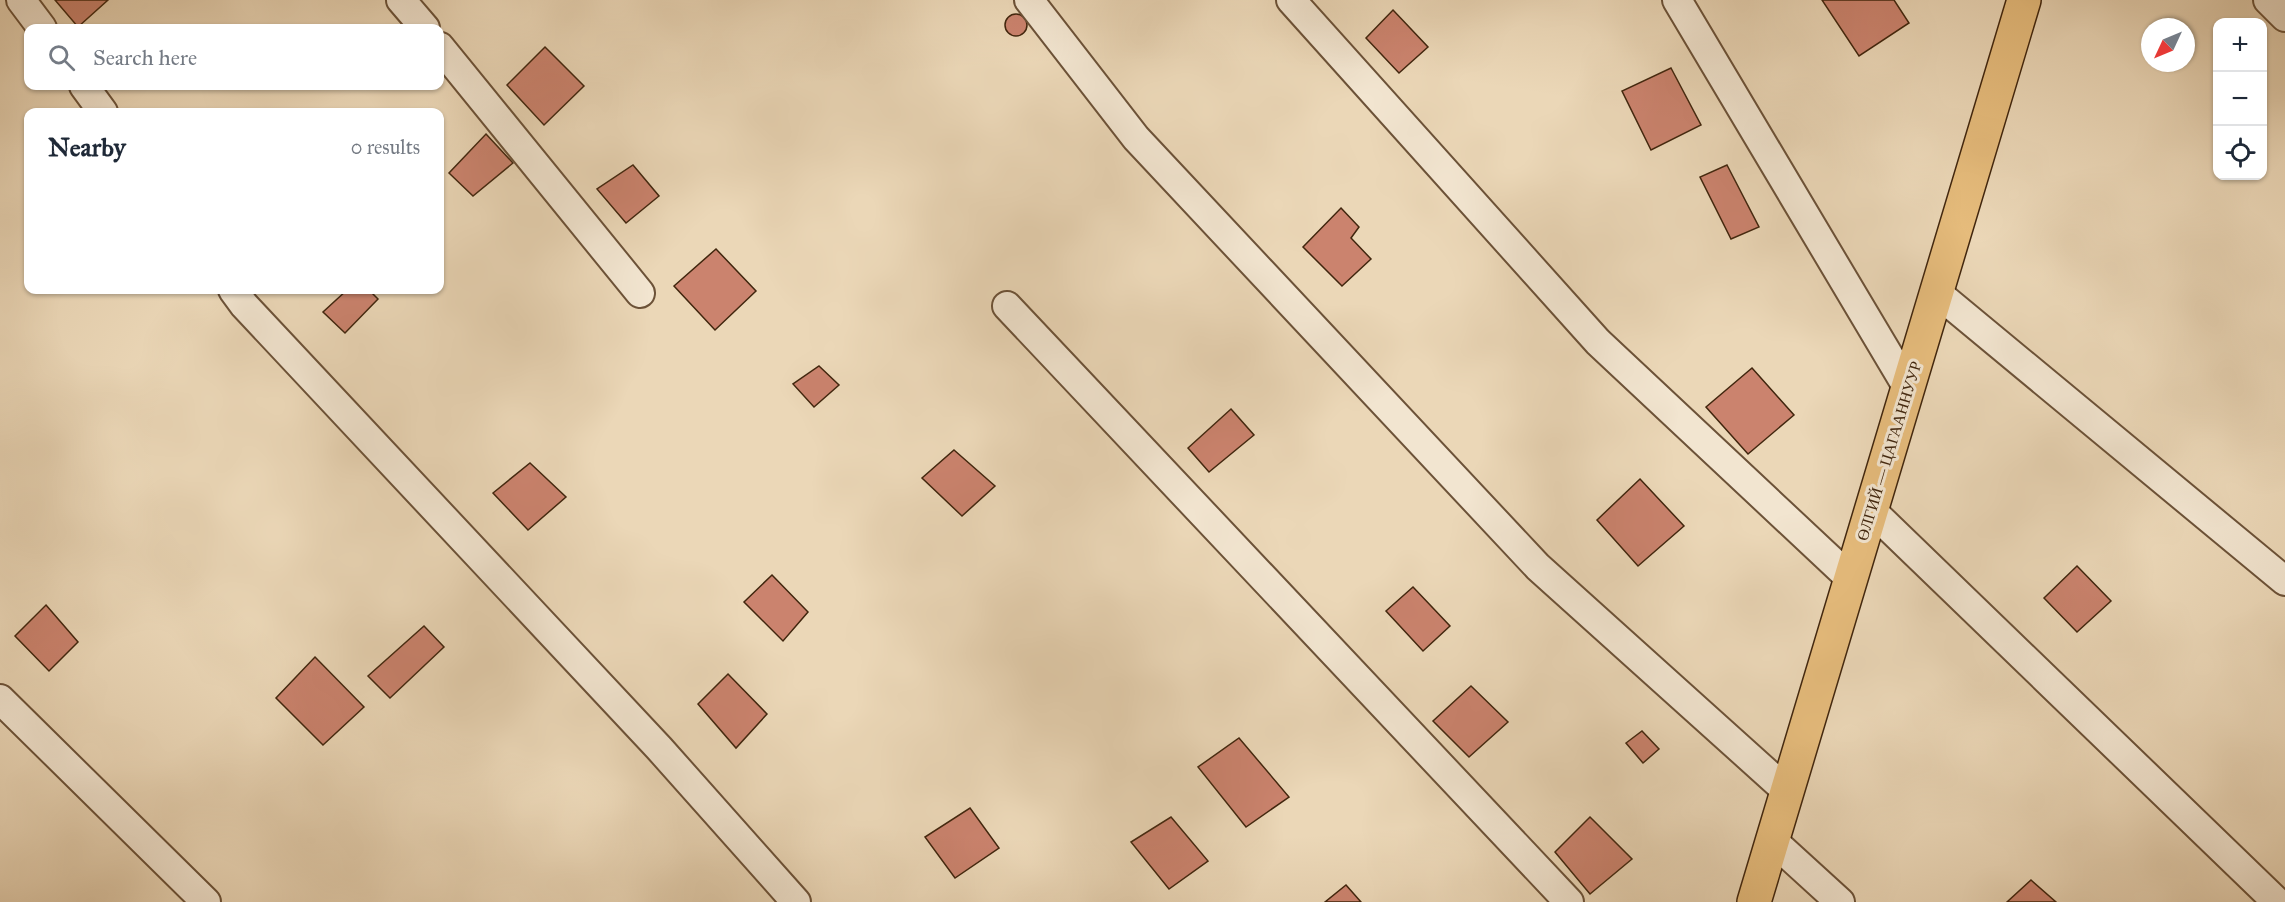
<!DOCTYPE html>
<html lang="en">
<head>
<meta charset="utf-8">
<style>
	:root { --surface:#fff; --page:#f6f6f7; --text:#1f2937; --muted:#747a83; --line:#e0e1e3 }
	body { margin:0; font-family:"IM FELL Great Primer",serif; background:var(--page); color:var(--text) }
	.controls { position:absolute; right:18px; top:18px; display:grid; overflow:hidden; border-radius:12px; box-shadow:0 2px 4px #0004 }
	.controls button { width:54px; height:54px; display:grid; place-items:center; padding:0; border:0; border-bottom:2px solid var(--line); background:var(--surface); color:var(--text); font:30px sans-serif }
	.compass { position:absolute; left:2141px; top:18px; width:54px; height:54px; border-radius:50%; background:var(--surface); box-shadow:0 2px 4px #0004; rotate:226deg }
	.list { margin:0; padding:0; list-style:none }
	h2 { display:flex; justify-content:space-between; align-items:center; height:78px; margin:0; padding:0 24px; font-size:26px }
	h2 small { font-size:20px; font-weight:400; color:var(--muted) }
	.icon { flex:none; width:33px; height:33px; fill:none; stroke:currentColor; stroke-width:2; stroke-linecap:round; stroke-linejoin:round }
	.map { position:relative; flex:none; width:2285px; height:902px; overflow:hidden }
	.search { position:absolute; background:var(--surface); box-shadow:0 2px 4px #0004; left:24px; top:24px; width:420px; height:66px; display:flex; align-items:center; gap:15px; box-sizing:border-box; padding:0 21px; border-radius:12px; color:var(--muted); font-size:22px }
	.panel { position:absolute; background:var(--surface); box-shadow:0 2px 4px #0004; left:24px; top:108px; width:420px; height:186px; border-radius:12px }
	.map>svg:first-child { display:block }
</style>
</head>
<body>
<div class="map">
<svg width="2285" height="902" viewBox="0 0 2285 902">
	<rect width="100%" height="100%" fill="#ebd7b7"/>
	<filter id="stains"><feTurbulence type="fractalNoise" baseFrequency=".00333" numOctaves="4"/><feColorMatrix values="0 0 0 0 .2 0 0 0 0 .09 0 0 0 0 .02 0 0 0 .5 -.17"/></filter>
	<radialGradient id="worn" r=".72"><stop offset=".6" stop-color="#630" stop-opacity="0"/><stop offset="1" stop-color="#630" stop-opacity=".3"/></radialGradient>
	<g fill="#cb836e" stroke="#41260e" stroke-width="1.5">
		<polygon points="55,0 108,0 78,27"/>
		<polygon points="1822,0 1894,0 1909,23 1859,56"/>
		<polygon points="1393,10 1428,47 1399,73 1366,38"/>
		<circle cx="1016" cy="25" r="11"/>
		<polygon points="545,47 584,86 544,125 507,85"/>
		<polygon points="1671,68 1701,125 1651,150 1622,91"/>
		<polygon points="486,134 513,163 473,196 449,173"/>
		<polygon points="633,165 659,196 626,223 597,189"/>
		<polygon points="1727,165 1759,227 1731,239 1700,177"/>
		<polygon points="1341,208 1359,227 1351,238 1371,259 1342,286 1303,247"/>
		<polygon points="716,249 756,291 715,330 674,286"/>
		<polygon points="347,290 369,290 378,299 345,333 323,312"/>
		<polygon points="819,366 839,385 814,407 793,384"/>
		<polygon points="1752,368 1794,415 1748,454 1706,407"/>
		<polygon points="1231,409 1254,435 1209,472 1188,448"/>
		<polygon points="954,450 995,486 962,516 922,478"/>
		<polygon points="530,463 566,497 528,530 493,493"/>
		<polygon points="1640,479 1684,526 1638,566 1597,520"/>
		<polygon points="2077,566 2111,601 2077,632 2044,598"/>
		<polygon points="772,575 808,612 783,641 744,602"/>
		<polygon points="1413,587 1450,626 1423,651 1386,611"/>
		<polygon points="46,605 78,642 49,671 15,636"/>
		<polygon points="424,626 444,647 390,698 368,676"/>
		<polygon points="315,657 364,707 323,745 276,698"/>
		<polygon points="728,674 767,714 736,748 698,704"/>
		<polygon points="1471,686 1508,722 1469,757 1433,721"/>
		<polygon points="1642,731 1659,749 1643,763 1626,743"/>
		<polygon points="1239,738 1289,797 1246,827 1198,767"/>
		<polygon points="970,808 999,848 955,878 925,837"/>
		<polygon points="1171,817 1208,861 1169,889 1131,842"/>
		<polygon points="1590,817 1632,859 1590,894 1555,852"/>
		<polygon points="2031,880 2056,902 2007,902"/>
		<polygon points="1346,885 1361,902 1325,902"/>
	</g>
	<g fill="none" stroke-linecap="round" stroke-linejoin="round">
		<defs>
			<g id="street">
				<polyline points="21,0 42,28"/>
				<polyline points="401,0 425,28"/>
				<polyline points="1029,0 1136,138 1538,567 1787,791"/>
				<polyline points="1291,0 1598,342 1851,579"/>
				<polyline points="1677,0 1908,388"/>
				<polyline points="2268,0 2285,17"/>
				<polyline points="440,47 640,293"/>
				<polyline points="84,86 103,112"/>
				<polyline points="233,290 244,305 659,748 796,902"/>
				<polyline points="1936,292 2285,581"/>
				<polyline points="1007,306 1569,902"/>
				<polyline points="1871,510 2277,902"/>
				<polyline points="0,699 206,902"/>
				<polyline points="1772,840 1840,902"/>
			</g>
			<polyline id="highway" points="1754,902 2024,0"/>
		</defs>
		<use href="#street" stroke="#6c5238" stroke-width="32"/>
		<use href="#highway" stroke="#41260e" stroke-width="36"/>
		<use href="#street" stroke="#f2e5d0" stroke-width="28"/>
		<use href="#highway" stroke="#e6bc7c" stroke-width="33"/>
	</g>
	<g text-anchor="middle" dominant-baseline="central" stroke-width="6" stroke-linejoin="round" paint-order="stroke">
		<g font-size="16" fill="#41260e" stroke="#f2e5d0">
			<text transform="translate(1889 451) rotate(-73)">ӨЛГИЙ — ЦАГААННУУР</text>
		</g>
	</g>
	<rect width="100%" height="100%" filter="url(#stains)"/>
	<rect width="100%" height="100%" fill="url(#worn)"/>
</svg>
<div class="controls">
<button>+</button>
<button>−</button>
<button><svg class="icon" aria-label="locate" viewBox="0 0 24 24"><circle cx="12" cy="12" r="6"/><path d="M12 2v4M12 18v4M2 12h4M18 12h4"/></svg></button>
</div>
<svg class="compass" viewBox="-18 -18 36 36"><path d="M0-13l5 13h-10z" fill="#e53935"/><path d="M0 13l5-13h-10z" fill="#747a83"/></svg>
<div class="search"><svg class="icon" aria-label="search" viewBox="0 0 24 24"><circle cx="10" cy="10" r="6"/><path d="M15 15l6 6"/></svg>Search here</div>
<section class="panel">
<h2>Nearby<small>0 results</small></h2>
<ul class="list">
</ul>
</section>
</div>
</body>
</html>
